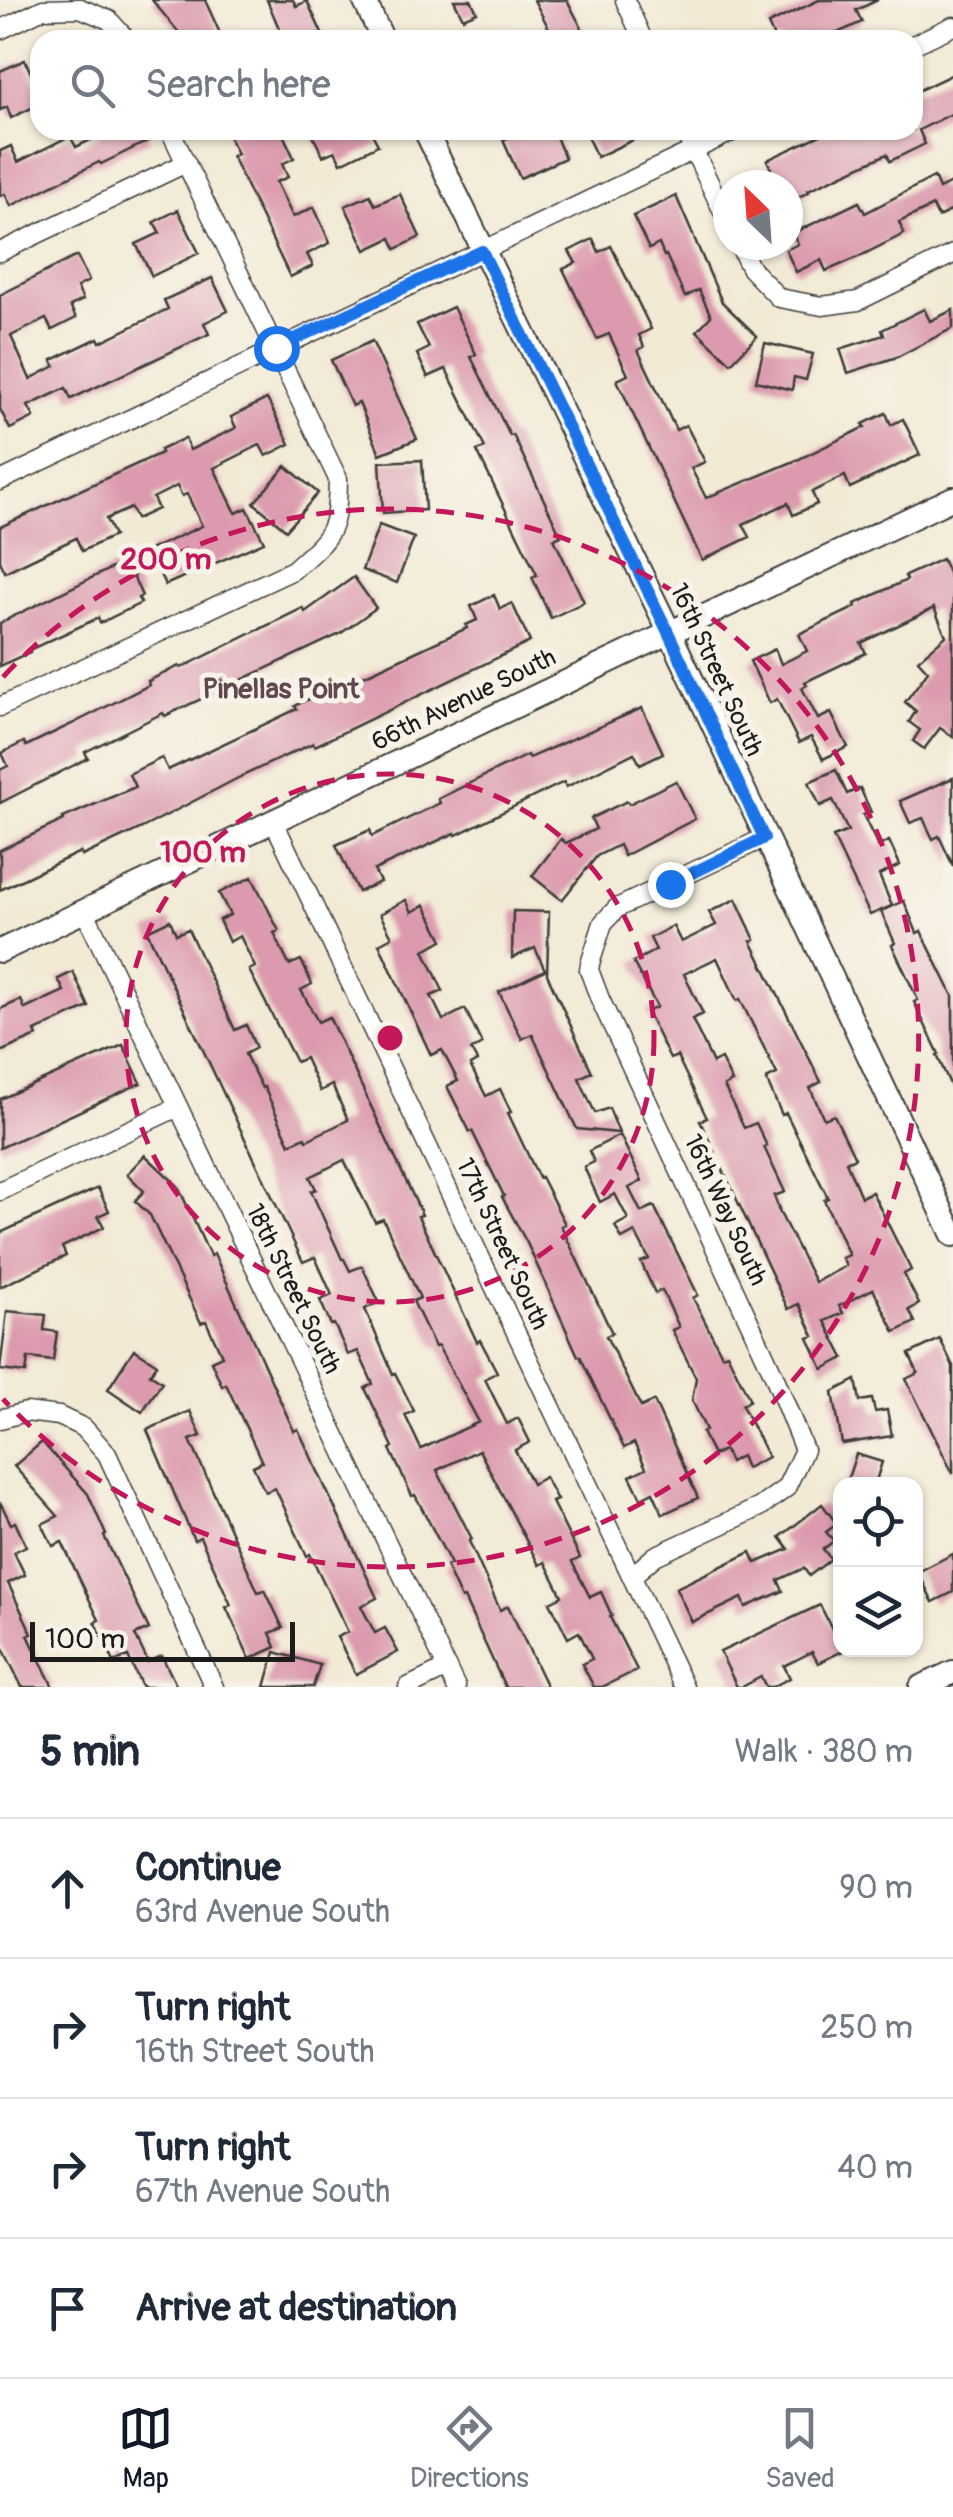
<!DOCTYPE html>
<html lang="en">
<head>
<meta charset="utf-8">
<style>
	:root { --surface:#fff; --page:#f2f2f3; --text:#1f2937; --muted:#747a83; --line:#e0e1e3; --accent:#111827 }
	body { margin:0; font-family:Pangolin,sans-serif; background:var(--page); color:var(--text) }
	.controls { position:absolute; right:30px; bottom:30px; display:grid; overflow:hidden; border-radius:20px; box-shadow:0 2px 8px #0004 }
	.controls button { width:90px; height:90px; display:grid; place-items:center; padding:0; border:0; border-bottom:2px solid var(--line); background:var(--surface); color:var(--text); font:50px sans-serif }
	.compass { position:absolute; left:713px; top:170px; width:90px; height:90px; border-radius:50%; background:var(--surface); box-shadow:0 2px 8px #0004; rotate:335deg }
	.scale { position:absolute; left:30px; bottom:25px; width:265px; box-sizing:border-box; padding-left:10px; border:5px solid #1c1c1c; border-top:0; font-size:28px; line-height:35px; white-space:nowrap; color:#1c1c1c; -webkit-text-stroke:8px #f7f3e8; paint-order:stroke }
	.stop { position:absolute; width:30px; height:30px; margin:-22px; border:8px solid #1a73e8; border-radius:50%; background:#fff }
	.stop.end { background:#1a73e8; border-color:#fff; box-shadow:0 2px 10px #0008 }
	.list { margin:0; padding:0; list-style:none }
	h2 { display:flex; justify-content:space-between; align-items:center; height:130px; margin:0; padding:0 40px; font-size:42px }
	h2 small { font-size:32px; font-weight:400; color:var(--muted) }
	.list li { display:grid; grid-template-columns:65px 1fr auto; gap:30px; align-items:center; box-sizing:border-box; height:140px; padding:0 40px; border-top:2px solid var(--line) }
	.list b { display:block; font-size:38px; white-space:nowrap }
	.list p { margin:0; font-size:32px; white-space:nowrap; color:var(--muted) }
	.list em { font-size:32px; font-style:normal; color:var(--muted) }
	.icon { flex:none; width:55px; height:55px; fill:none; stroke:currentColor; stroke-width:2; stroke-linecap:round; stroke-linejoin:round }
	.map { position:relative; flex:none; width:953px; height:1687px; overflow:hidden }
	.search { position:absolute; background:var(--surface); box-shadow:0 2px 8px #0004; left:30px; right:30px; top:30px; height:110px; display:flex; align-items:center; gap:25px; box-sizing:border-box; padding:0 35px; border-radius:30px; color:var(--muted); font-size:38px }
	.sheet { height:690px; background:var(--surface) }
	nav { display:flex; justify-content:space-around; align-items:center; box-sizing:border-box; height:140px; border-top:2px solid var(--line); background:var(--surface); font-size:28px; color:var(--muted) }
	nav a { display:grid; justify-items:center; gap:5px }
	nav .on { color:var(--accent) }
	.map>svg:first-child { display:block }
</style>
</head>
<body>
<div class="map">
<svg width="953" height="1687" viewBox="0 0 953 1687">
	<rect width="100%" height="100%" fill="#f7f3e8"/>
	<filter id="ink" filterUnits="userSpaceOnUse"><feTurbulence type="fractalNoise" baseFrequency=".01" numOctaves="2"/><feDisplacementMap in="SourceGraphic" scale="20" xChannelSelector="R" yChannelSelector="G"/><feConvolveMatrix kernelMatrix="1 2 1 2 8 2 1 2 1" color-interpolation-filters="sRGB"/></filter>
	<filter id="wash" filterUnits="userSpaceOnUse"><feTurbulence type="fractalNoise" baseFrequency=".0048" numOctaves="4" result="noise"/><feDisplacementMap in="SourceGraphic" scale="40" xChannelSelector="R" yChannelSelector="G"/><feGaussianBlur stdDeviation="2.25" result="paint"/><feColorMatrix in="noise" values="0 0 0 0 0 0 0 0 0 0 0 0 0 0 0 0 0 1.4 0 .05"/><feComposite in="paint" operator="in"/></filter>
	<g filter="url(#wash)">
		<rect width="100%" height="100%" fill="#f2ead5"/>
		<g id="blocks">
			<g fill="#db9aad" fill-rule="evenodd">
				<polygon points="152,0 205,0 223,40 185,40"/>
				<polygon points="267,0 293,0 296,6 307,1 325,40 284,40"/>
				<polygon points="454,0 471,0 477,12 463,18"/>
				<polygon points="534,0 567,0 588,40 555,40"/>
				<polygon points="819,0 878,0 856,10 862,22 822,40 775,40 768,24"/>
				<polygon points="25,60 40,93 40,104 11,118 7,107 0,110 0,71"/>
				<polygon points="953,74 953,113 919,130 925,144 890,161 887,154 808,190 809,192 788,202 788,185 741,185 772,171 767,160 831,130 913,130 913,93"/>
				<polygon points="99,130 145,130 150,140 101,164 99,162 11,206 5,194 0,196 0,151 11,146 18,162 70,136 76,147 101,135"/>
				<polygon points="226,130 281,130 294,158 282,164 288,177 276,182 293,217 314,207 330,243 307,254 313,266 290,277 232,156 237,154"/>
				<polygon points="310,130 370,130 378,145 341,163 335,151 323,156"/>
				<polygon points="524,130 539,130 542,137 554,132 565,158 520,178 503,140"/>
				<polygon points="584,130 654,130 597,157"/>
				<polygon points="934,177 939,189 953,182 953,210 938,217 933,206 899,222 904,234 856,258 826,271 821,260 796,272 786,250 798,244 793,233 859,202 865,213"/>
				<polygon points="400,194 420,237 396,249 391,238 366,250 345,206 370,195 375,205"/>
				<polygon points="676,196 722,302 757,336 731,363 697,331 711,316 699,290 685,297 666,255 664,256 659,244 649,249 633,216"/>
				<polygon points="178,210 199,253 152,276 136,244 160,233 154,222"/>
				<polygon points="593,239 599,252 611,246 651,329 639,335 644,347 638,350 676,430 686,425 705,462 691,468 706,498 797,460 865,427 863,424 886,413 891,425 903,419 920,455 850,488 845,476 812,492 817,504 793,515 788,503 743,524 750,537 702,560 617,380 628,375 609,334 597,339 563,269 576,263 569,251"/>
				<polygon points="77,256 89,281 77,287 83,300 70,306 76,318 52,330 46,319 11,336 30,379 55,366 52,360 98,338 100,342 168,309 164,300 212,278 228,311 204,323 209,334 71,399 66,388 28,406 34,417 10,429 0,409 0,295"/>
				<polygon points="453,307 476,354 471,357 510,436 513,435 561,536 554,539 584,602 551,618 532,577 537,575 477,451 485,448 446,369 428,377 417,354 429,348 417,324"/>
				<polygon points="924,309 930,321 953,310 953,328 897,357 848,373 840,349 884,335 882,330"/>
				<polygon points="372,341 417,439 380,454 359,403 352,406 331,360"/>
				<polygon points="765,343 813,354 806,380 794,377 792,390 756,381"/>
				<polygon points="267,399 290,444 266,456 260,445 214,468 236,513 247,508 264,542 165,585 149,550 202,526 187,494 182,496 177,486 153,498 158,509 136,519 131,508 106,519 114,536 82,551 76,538 5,572 0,561 0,527 161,453 160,450 185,438 190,450 236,428 231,417"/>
				<polygon points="422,460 425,510 383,513 380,462"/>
				<polygon points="286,466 318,493 286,530 254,503"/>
				<polygon points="379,525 414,538 397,583 362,570"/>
				<polygon points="942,559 953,584 953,737 940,728 924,749 913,741 920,730 909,722 916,711 905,702 928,671 918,660 946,636 934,608 861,643 866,653 805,682 807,685 802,688 818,719 831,713 848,747 823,759 811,737 799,743 777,699 770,703 750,661 775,649 781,664 807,651 799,634 856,607 855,604 907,580 905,576"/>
				<polygon points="126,561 142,596 138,598 141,603 100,623 98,618 29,650 30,652 0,666 0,623"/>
				<polygon points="354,577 376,608 340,634 165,716 163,713 85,752 88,758 0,803 0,770 8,766 2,753 24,742 26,746 72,724 149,685 148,681 179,666 181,668 303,608 305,612"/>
				<polygon points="494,595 500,609 512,603 530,642 315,746 313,743 240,777 142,828 82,856 80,852 0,890 0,850 64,820 63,818 135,787 129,774 162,758 168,770 297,709 295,706 339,684 340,687 467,628 466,625 477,620 471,606"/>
				<polygon points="642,708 663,753 640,764 634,753 566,787 564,782 456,835 455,833 374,870 380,882 358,892 336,845 370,830 372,836 440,803 438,799 527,755 529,758"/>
				<polygon points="836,770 847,794 860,788 871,812 863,815 878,846 889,841 900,865 879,875 892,906 870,915 833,837 848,831 833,800 820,806 809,782"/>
				<polygon points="953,778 953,866 939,836 933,839 923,818 910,823 900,801"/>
				<polygon points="676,781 695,819 624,856 619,845 597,856 562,900 532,876 561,839 566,843 596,829 591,818 627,801 629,804"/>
				<path d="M252,877L279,931L274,933L289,965L301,960L312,984L301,990L318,1022L329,1017L422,1215L418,1216L477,1342L480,1340L497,1372L485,1379L507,1424L518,1418L530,1442L515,1450L532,1484L545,1477L557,1500L552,1502L580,1558L572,1562L590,1597L601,1592L612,1616L610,1617L637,1670L602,1687H594L582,1664L592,1659L579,1632L568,1638L550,1602L562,1596L545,1562L539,1565L479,1450L437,1470L472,1539L469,1541L500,1610L508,1606L547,1687H505L464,1598L461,1599L446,1566L451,1564L415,1495L412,1496L390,1449L393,1447L365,1388L373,1384L358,1351L348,1355L334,1324L331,1325L320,1300L332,1295L315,1257L303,1262L147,931L170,920L176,934L188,929L235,1030L246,1025L256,1048L245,1054L262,1088L264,1087L290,1144L305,1137L307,1140L348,1120L332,1085L320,1091L305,1058L296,1062L249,970L255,967L240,936L229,942L219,920L230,915L219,893ZM344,1160L375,1222L383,1219L420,1298L413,1301L435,1347L438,1346L479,1422L421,1449L405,1415L414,1411L395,1373L393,1374L365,1309L379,1302L362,1266L350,1271L344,1259H342L311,1191L316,1189L310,1177Z"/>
				<path d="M736,899L755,940L751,941L821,1082L810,1088L824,1119L834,1115L855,1158L846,1162L861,1197L872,1192L911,1270L904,1274L919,1304L909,1310L915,1322L895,1332L873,1289L839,1306L843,1313L825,1321L844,1358L823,1369L808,1338L814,1336L799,1304L788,1309L700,1121L707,1118L677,1056L670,1059L647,1012L657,1007L633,962L656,950L650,938L673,926L681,942L716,925L709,912ZM717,958L737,1001L740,999L777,1074L766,1079L782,1115L786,1113L828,1198L824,1200L849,1255L842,1258L846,1266L815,1282L778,1209H779L774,1196L785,1192L764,1147L767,1146L756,1123L744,1128L724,1086L732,1082L721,1059L713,1063L692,1019L703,1014L684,974Z"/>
				<polygon points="406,900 412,912 425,905 443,940 424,950 443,991 431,996 443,1020 465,1009 482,1044 471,1050 477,1061 470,1065 486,1096 500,1089 511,1112 508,1113 539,1178 541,1177 565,1224 561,1226 612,1333 606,1336 641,1407 654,1401 698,1498 663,1514 653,1492 641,1498 630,1476 646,1468 634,1443 624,1448 580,1356 578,1356 527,1243 502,1197 504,1196 472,1131 470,1132 447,1086 458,1081 442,1050 431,1055 379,944 392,937 380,914"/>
				<polygon points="904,901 917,933 921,931 953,996 953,1091 937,1055 939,1054 914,1002 918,1000 892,945 895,943 881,911"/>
				<polygon points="513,911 549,912 547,974 592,1072 579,1078 595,1113 609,1108 619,1133 577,1129 532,1034 522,1039 499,992 545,970 535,948 512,958"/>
				<polygon points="73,972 89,1007 35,1031 37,1036 0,1052 0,1009 21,1000 25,1009 64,991 58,979"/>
				<polygon points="123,1045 141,1083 0,1148 0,1099"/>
				<polygon points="620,1135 642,1181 629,1188 641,1212 654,1206 698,1295 693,1298 722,1355 727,1353 750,1400 742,1405 768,1457 746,1468 741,1456 730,1462 724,1450 713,1455 702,1432 706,1430 692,1400 696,1378 672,1330 679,1327 662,1290 655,1293 641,1262 649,1259 635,1232 622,1239 615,1226 628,1219 615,1194 600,1202 584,1167 594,1162 589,1151"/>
				<polygon points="145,1155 178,1186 210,1256 214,1254 294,1431 298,1429 377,1598 361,1606 375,1633 385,1628 398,1652 356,1674 337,1637 348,1632 310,1554 307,1556 275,1488 265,1492 253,1466 262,1462 226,1384 222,1386 211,1361 222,1356 206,1321 201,1323 150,1215 135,1201 144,1191 127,1174"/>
				<polygon points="98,1188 109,1211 98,1216 104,1227 62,1247 66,1256 0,1287 0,1233"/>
				<polygon points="7,1311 46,1315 44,1330 57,1332 53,1361 28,1358 26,1373 0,1370"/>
				<polygon points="940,1339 953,1366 953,1474 906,1379 918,1373 909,1354"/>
				<polygon points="134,1349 157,1364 150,1374 162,1382 142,1412 108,1389"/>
				<polygon points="856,1380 860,1401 872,1399 875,1412 887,1410 892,1436 842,1444 833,1392"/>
				<polygon points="190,1411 201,1436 190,1440 258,1592 265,1590 283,1628 270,1633 276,1647 250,1659 226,1607 231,1605 200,1537 194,1540 147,1430"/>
				<polygon points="42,1442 88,1494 106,1535 104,1536 149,1629 135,1635 148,1662 162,1656 177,1687 142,1687 128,1656 114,1662 95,1622 99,1620 62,1542 53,1546 42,1524 58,1516 14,1466"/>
				<polygon points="856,1454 882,1462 875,1484 846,1484"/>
				<polygon points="0,1502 11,1524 15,1522 26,1546 14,1552 25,1575 8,1583 32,1634 28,1635 53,1687 22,1687 0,1642"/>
				<polygon points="822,1504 837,1524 826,1532 834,1541 823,1549 831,1559 809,1576 804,1568 778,1580 783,1591 746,1607 742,1598 692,1622 676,1588 751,1552 756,1563 789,1549 780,1537"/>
				<polygon points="953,1554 953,1592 933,1602 918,1572"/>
				<polygon points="820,1605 843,1651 818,1663 812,1652 784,1666 790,1678 772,1687 766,1687 761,1677 742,1687 737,1687 720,1652"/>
				<polygon points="275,1652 320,1665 313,1687 265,1687"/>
			</g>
		</g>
	</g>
	<g filter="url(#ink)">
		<use href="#blocks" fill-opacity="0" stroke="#3c3b38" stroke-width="2.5"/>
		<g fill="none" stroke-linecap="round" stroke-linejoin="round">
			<defs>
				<g id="minor">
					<polyline points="625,0 643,40"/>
					<polyline points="0,30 43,9 80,8 109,20 127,40"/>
					<polyline points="913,45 953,26"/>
					<polyline points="684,130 728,222"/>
					<polyline points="739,245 751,269 779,298 822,306 858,301 953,254"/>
					<polyline points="0,252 186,163"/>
					<polyline points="0,481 736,130"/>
					<path d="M0,707L293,570C332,535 337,533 338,479L170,130"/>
					<polyline points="274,822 684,1687"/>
					<polyline points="85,912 456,1687"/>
					<polyline points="0,1191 178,1107"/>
					<polyline points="0,1419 26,1412 59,1416 84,1428 107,1454 214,1687"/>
					<polyline points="632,1576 655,1556 760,1507 786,1488 804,1450 773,1373 600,999 589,970 590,964 603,923 617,908 764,838"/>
					<polyline points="408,1687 447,1668"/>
				</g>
				<g id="tertiary">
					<polyline points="364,0 383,40"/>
					<polyline points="425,130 669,631 953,1235"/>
					<polyline points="0,951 953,498"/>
					<polyline points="921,1687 953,1672"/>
				</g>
			</defs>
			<use href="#minor" stroke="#3c3b38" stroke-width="21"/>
			<use href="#tertiary" stroke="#3c3b38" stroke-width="26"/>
			<use href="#minor" stroke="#fff" stroke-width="18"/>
			<use href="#tertiary" stroke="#fff" stroke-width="22"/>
		</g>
	</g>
	<g fill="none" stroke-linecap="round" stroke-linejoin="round" filter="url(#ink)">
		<polyline stroke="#1a73e8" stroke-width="12" points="276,348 482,251 668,632 764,838 670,884"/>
	</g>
	<g fill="none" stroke="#c2185b" stroke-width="5" stroke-dasharray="18 12">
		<circle cx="390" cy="1038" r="264"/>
		<path d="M3 677A529 529 0 1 1 3 1399"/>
	</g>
	<g text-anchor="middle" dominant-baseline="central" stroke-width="10" stroke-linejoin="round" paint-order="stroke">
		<g font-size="25" fill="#1c1c1c" stroke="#f7f3e8">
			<text transform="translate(716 670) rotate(65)">16th Street South</text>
			<text transform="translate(464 700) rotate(-26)">66th Avenue South</text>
			<text transform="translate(725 1210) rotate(65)">16th Way South</text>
			<text transform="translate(502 1244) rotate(65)">17th Street South</text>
			<text transform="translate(293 1289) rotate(64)">18th Street South</text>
		</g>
		<g font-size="28" font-weight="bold" fill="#5f484f" stroke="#f7f3e8">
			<text x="281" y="689">Pinellas Point</text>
		</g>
	</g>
	<circle cx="390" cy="1038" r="15" fill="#c2185b" stroke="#f7f3e8" stroke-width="5"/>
	<g font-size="30" text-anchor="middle" font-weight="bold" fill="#c2185b" stroke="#f7f3e8" stroke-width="10" stroke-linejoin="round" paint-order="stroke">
		<text x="166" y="569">200 m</text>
		<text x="203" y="862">100 m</text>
	</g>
</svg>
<div class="controls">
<button><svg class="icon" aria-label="locate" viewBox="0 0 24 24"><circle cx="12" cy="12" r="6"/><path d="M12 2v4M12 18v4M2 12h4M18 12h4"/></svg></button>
<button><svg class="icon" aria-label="layers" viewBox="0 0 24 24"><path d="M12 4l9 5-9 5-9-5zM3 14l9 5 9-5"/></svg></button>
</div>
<svg class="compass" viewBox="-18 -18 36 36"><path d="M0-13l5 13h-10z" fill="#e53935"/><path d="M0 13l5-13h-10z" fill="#747a83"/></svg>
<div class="scale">100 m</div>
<div class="stop" style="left:276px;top:348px"></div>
<div class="stop end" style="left:670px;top:884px"></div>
<div class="search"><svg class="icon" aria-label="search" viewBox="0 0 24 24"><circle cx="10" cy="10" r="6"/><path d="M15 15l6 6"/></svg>Search here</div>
</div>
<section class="sheet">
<h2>5 min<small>Walk · 380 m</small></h2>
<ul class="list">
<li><svg class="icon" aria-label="ahead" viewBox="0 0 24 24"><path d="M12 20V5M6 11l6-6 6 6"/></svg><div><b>Continue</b><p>63rd Avenue South</p></div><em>90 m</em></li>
<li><svg class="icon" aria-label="right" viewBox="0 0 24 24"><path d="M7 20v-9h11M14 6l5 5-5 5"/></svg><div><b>Turn right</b><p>16th Street South</p></div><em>250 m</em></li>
<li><svg class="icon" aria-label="right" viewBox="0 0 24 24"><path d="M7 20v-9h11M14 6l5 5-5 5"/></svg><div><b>Turn right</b><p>67th Avenue South</p></div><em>40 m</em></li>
<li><svg class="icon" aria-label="arrive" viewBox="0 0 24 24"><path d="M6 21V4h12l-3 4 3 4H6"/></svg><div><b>Arrive at destination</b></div></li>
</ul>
</section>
<nav>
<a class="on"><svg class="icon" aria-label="map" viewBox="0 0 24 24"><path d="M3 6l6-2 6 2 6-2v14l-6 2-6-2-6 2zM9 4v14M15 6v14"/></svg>Map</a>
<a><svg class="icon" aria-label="directions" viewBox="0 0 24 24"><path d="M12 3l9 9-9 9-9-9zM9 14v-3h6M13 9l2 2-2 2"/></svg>Directions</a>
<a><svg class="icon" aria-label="saved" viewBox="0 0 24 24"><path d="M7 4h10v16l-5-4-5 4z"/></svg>Saved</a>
</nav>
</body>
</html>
